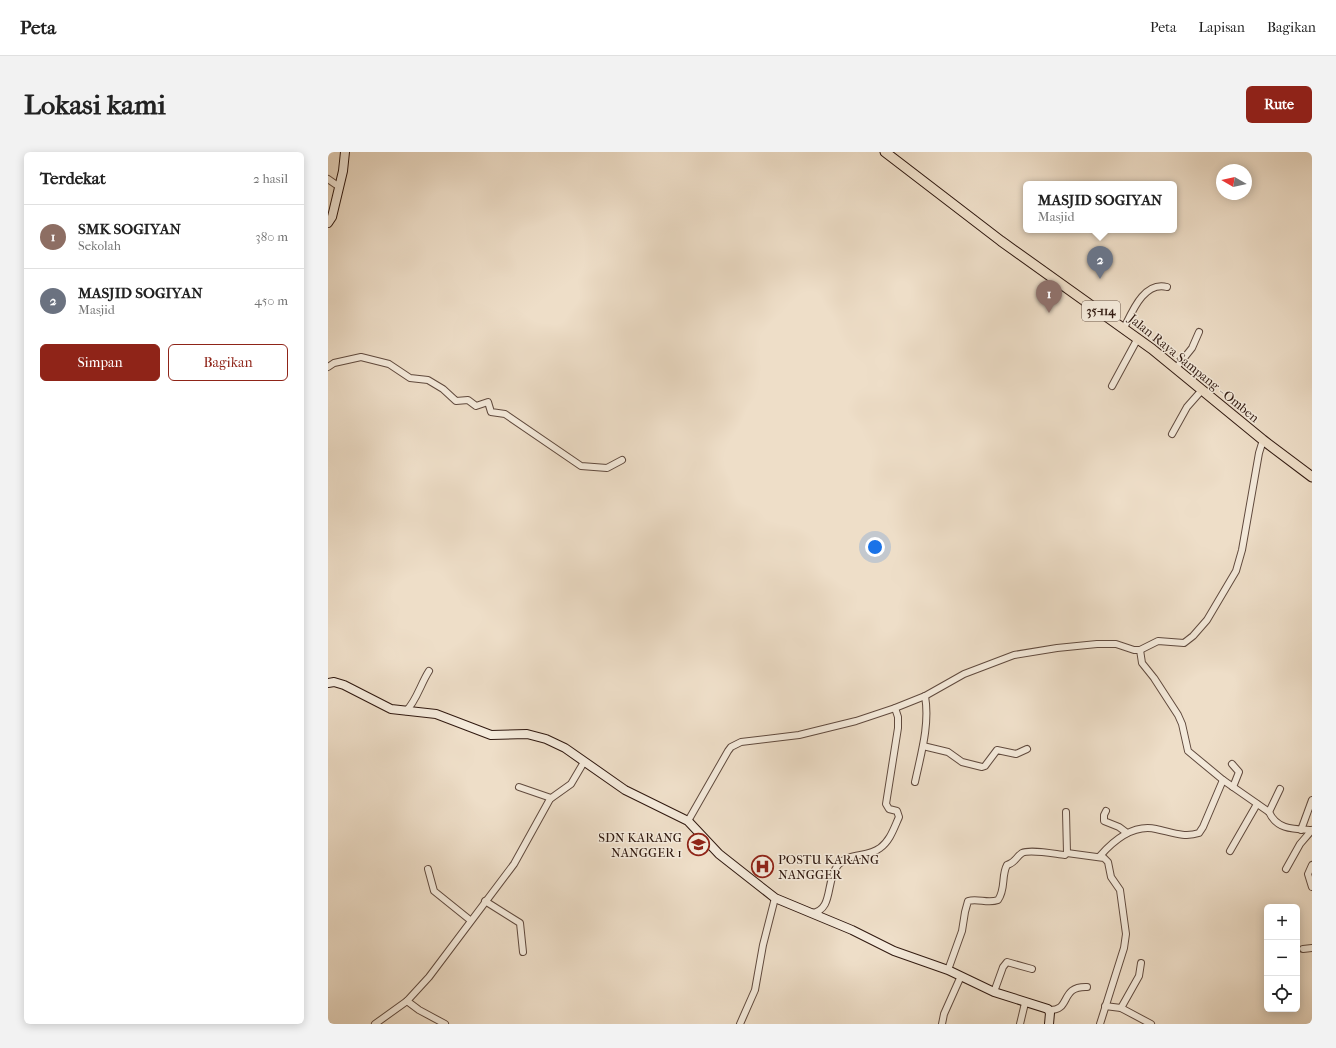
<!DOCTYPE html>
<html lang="id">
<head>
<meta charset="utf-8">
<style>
	:root { --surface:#fff; --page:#f2f2f2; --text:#222; --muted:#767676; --line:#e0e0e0; --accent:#8f2418 }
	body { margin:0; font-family:"IM FELL French Canon",serif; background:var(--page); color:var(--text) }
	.controls { position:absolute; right:12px; bottom:12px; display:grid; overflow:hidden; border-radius:6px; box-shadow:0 2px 10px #0003 }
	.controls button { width:36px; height:36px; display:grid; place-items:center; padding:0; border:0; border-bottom:1px solid var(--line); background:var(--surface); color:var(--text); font:20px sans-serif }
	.compass { position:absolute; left:888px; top:12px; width:36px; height:36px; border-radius:50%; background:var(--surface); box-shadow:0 2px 10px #0003; rotate:279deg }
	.you { position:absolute; left:547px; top:395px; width:14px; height:14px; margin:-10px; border:3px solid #fff; border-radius:50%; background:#1a73e8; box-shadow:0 0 0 6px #1a73e833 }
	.badge { display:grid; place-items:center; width:26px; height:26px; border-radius:50%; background:var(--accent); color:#fff; font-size:13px; font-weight:700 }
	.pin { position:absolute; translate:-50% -33px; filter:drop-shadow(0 1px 2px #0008) }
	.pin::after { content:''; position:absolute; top:21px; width:14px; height:12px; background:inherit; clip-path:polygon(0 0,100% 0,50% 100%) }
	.popup { position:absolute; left:695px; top:29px; width:154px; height:52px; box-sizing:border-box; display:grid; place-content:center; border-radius:6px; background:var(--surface); filter:drop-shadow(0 1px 3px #0005); font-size:13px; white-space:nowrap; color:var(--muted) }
	.popup b { font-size:15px; color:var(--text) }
	.popup::after { content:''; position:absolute; left:50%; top:100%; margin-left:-8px; border:8px solid transparent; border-top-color:var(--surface) }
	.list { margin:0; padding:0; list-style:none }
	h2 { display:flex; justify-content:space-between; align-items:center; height:52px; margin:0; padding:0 16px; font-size:17px }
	h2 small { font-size:13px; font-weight:400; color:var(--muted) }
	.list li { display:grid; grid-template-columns:26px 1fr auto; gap:12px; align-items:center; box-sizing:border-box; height:64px; padding:0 16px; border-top:1px solid var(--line) }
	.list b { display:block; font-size:15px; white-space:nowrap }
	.list p { margin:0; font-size:13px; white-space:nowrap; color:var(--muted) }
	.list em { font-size:13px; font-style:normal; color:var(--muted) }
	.actions { display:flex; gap:8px; padding:12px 16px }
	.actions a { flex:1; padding:9px 0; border:1px solid var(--accent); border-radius:6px; text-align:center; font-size:14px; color:var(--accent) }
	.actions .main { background:var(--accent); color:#fff }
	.icon { flex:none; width:22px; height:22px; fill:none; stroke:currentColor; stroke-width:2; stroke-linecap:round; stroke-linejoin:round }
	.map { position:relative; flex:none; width:984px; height:872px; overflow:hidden; border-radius:6px }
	header { display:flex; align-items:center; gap:24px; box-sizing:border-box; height:56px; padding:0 20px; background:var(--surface); border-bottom:1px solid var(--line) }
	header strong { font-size:19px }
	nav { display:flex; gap:22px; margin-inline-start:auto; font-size:14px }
	.intro { display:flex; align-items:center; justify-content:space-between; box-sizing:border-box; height:96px; padding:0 24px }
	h1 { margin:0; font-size:28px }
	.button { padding:10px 18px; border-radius:6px; background:var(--accent); color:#fff; font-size:14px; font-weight:700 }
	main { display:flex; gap:24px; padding:0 24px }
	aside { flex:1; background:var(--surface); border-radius:6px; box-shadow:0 2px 10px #0003 }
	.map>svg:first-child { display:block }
</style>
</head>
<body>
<header>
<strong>Peta</strong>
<nav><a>Peta</a><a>Lapisan</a><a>Bagikan</a></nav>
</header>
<div class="intro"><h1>Lokasi kami</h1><a class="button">Rute</a></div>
<main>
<aside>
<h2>Terdekat<small>2 hasil</small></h2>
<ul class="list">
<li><span class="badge" style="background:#8d6e63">1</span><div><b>SMK SOGIYAN</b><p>Sekolah</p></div><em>380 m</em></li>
<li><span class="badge" style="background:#6b7280">2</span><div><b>MASJID SOGIYAN</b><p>Masjid</p></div><em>450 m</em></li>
</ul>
<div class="actions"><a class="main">Simpan</a><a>Bagikan</a></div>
</aside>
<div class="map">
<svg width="984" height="872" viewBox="0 0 984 872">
	<rect width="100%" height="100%" fill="#eedec8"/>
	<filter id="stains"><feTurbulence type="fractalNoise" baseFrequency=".005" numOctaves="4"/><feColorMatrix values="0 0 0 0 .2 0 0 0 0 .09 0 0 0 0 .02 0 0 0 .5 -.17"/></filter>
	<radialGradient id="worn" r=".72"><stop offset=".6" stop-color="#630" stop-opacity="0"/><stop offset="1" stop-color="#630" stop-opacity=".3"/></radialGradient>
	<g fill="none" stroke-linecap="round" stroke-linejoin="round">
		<defs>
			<g id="street">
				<polyline points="0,27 10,34"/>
				<path d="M796,176C804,160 816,129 839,135"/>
				<polyline points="0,215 6,211 33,205 61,212 82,226 100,228 115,237 128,249 140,248 148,254 160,250 163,260 177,262 253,314 279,316 294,308"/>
				<polyline points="848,216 864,196 871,180"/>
				<polyline points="784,234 810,186"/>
				<polyline points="844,282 859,255 874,238"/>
				<polyline points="812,498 814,511 826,526 850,563 854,572 860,599 895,628"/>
				<path d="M78,559C88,550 93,531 101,519"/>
				<polyline points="595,594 620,600 634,610 654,615 657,614 669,598 688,602 699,597"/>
				<polyline points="904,612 911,620 905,635"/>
				<path d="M587,630C593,602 602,572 597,544"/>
				<polyline points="191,635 223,646"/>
				<polyline points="778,659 776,663 776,669 791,675 799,681"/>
				<polyline points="941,660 952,637"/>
				<polyline points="360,669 400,599 403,595 413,590 471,583 528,569 567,556 597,544 636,522 686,503 729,496 769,492 788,492 806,498 812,498 830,489 856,491 865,484 879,468 908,419 914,398 931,301 935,288"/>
				<polyline points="973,678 984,648"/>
				<polyline points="902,699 929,652"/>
				<polyline points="739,701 776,706 780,710 783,725 792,738 798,782 796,796 772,872"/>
				<path d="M772,704C786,688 805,672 828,677C843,680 856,686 871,681L875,675L895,628L941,660C949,678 966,677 984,678"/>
				<polyline points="984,713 980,722 984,735"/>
				<polyline points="100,717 106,739 142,768"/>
				<polyline points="958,717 972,692 984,678"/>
				<polyline points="157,749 192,771 195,800"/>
				<path d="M484,761C506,758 497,729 510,713C521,700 539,706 552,696C562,689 566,676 571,665L569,659L561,657L558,652L570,576V565L567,556"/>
				<polyline points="975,797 984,796"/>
				<path d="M620,818L634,779L637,760L640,749C650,746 660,752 670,748C678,737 673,724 679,713C687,711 688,705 694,701C702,697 727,702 737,703L739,701L738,660"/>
				<polyline points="666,840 675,815 679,810 704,817"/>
				<polyline points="79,849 91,858 117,872"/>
				<polyline points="777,854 793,856 823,872"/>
				<polyline points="793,856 811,824 813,811"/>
				<path d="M721,858C744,859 731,834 759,835"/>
				<polyline points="47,872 79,849 101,825 186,712 222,647 243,632 256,610"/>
				<polyline points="412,872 427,838 435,793 447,746"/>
				<polyline points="614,872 616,862 633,824"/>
				<polyline points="692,872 697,851"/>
			</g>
			<g id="secondary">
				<polyline points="0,71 4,65 15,19 17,0"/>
				<polyline points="0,531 6,530 16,533 63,557 108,562 163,583 199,582 218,587 237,596 297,638 360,669 391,702 447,746 524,778 566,799 620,818 666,840 720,857 722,861 721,872"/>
			</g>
			<polyline id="primary" points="557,0 673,89 824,197 935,288 984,325"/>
		</defs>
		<use href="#street" stroke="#604a3e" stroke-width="8"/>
		<use href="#secondary" stroke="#301910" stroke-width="10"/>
		<use href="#primary" stroke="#301910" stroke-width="11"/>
		<use href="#street" stroke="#f4eadb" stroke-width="6"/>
		<use href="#secondary" stroke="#f4eadb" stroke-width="8"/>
		<use href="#primary" stroke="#eedec8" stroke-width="9"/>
	</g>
	<defs>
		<symbol id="school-ring" viewBox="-11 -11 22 22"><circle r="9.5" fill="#f4eadb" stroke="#8f2418" stroke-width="1.5"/><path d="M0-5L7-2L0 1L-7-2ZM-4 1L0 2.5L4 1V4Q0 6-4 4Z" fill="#8f2418"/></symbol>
		<symbol id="hospital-ring" viewBox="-11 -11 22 22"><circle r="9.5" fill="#f4eadb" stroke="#8f2418" stroke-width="1.5"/><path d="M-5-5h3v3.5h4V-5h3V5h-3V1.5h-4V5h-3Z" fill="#8f2418"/></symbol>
	</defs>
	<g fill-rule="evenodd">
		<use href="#school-ring" x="358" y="680" width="25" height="25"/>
		<use href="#hospital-ring" x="422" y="702" width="25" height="25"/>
	</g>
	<g text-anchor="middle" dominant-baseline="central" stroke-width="3" stroke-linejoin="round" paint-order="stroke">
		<rect fill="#f4eadb" stroke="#6b584d" stroke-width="1" x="754" y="149" width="38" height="20" rx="3"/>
		<g font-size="12" font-weight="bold" fill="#301910">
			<text x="773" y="159">35-114</text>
		</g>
		<g font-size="13" fill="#301910" stroke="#f4eadb">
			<text transform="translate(866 216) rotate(39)">Jalan Raya Sampang - Omben</text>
		</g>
		<g font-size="13" fill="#301910" stroke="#f4eadb" text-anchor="end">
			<text x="354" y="685">SDN KARANG<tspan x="354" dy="15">NANGGER 1</tspan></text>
			<text x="450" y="707" text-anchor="start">POSTU KARANG<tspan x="450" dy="15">NANGGER</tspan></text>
		</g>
	</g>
	<rect width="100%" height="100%" filter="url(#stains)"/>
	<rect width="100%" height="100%" fill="url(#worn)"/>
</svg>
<div class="controls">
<button>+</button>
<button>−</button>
<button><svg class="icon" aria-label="locate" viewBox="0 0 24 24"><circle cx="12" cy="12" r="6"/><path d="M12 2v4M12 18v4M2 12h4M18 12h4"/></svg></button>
</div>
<svg class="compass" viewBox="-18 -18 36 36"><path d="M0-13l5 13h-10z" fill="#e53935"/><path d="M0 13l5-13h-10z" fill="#767676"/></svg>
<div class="you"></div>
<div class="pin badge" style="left:721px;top:161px;background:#8d6e63">1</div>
<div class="pin badge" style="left:772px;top:127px;background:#6b7280">2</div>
<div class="popup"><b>MASJID SOGIYAN</b>Masjid</div>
</div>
</main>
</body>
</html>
